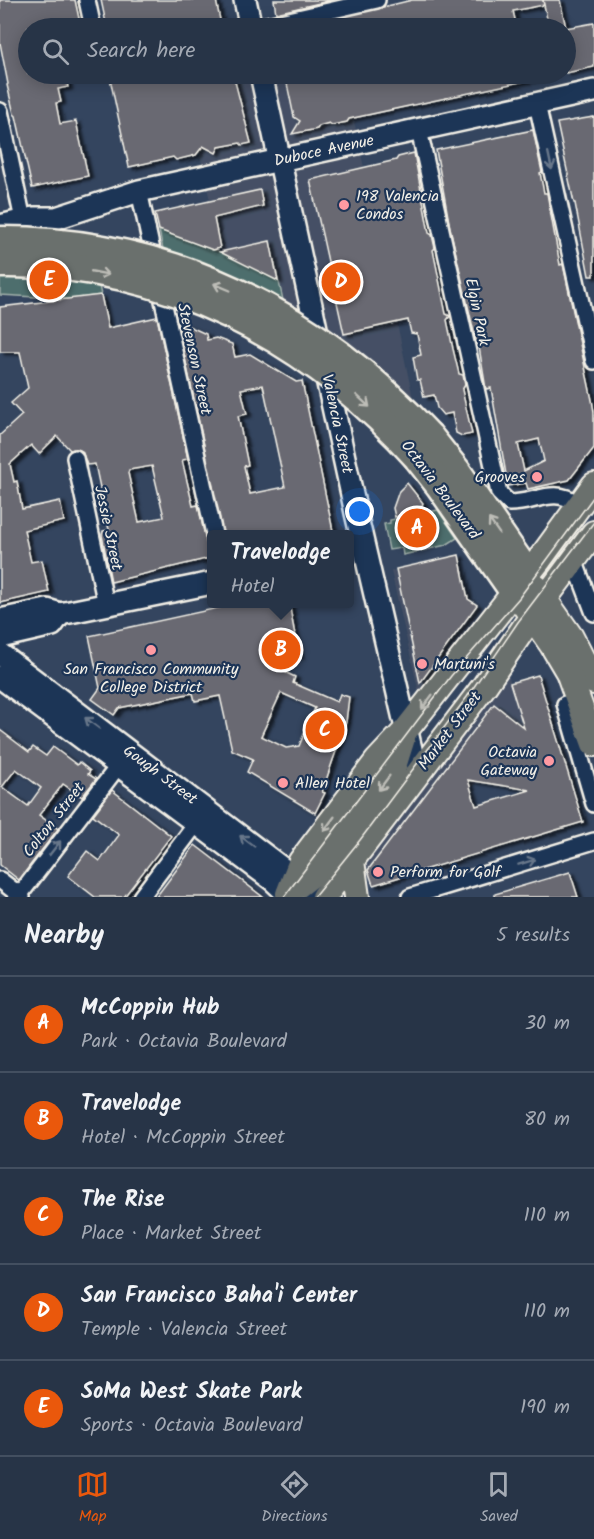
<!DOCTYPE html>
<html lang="en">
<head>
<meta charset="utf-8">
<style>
	:root { --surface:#273447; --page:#333f52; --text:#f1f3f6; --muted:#a4aab4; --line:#434f60; --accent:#ea580c }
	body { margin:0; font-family:Kalam,sans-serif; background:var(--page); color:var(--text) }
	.you { position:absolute; left:360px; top:512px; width:21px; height:21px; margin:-15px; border:4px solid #fff; border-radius:50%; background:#1a73e8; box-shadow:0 0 0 9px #1a73e833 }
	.badge { display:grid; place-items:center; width:39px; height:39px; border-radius:50%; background:var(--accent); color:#fff; font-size:20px; font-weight:700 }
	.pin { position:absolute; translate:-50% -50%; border:3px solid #fff; box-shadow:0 2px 6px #0006 }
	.popup { position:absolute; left:207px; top:530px; width:147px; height:78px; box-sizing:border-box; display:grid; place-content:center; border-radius:6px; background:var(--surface); filter:drop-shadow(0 2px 4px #0005); font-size:20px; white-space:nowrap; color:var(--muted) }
	.popup b { font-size:22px; color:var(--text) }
	.popup::after { content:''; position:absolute; left:50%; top:100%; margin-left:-12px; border:12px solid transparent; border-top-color:var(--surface) }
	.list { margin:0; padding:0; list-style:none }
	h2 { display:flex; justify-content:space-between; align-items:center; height:78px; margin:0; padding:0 24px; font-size:26px }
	h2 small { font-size:20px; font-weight:400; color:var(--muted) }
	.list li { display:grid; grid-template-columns:39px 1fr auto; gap:18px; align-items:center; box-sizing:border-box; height:96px; padding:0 24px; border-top:2px solid var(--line) }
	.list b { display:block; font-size:22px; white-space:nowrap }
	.list p { margin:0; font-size:20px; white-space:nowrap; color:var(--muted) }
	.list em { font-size:20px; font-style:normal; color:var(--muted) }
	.icon { flex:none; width:33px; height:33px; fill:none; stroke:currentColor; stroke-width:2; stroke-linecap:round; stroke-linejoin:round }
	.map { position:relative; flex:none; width:594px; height:897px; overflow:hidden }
	.search { position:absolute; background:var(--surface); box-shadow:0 3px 15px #0003; left:18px; right:18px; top:18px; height:66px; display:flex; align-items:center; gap:15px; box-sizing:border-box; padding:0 21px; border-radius:33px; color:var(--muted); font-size:22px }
	.sheet { height:558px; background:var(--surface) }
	nav { display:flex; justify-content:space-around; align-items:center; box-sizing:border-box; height:84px; border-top:2px solid var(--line); background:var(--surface); font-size:16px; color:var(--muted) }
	nav a { display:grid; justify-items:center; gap:3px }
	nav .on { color:var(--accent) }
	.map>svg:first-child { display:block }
</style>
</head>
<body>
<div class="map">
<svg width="594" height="897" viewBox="0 0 594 897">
	<defs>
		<filter id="shadow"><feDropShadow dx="4.5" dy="2.5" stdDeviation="1.5" flood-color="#0009"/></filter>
	</defs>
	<rect width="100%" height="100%" fill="#34455f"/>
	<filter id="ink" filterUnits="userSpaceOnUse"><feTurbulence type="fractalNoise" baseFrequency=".0167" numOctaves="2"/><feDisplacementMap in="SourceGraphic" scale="12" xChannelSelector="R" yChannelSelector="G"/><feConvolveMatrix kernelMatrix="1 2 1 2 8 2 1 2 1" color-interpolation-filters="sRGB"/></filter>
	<g filter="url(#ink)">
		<g fill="#445065">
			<polygon points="182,74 344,74 414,403 297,310 260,289 226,273"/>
			<polygon points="413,567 481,609 419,693 391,571"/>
			<polygon points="508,674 526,731 441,819 411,855 366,870 362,866"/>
		</g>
		<g fill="#4e6e6d" stroke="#a1b0aa" stroke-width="1.5">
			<polygon points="159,230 226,254 274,279 279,282 283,300 198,264 164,254"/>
			<polygon points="89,239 101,295 71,299 0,295 0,266"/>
			<polygon points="438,510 457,538 446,545 403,555 402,548 389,550 384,524 390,523 390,520"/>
		</g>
		<g fill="#696972" stroke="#f4f1e8" stroke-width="1.5" fill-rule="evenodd" filter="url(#shadow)">
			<polygon points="0,0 75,0 81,28 28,28 28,74 65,74 68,87 58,89 61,102 56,103 60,124 76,121 88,176 32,188 16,116 14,114 7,85 8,84 0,43"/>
			<polygon points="101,0 216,0 221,25 203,28 107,28"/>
			<polygon points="274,0 333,0 276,13"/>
			<polygon points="412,0 543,0 544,5 513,11 517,28 491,28 491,25 471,28 296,28"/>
			<polygon points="543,0 560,0 566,28 594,23 594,67 566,73 566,28 549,28"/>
			<polygon points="109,74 233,74 251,143 242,145 240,143 219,147 216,153 203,146 196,155 176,160 173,157 129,167"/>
			<polygon points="285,74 539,74 539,78 349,119 347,122 332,125 329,123 319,126 317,129 292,134 300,121 294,117"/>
			<polygon points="594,117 594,276 589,276 575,203 574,203 557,123"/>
			<path d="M533,130L542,172L540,173L544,193H547L560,265L563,264L592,400L594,412V448L569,480L528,489L526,483L508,486L491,388L486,389L479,347L476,341L450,228L436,150ZM539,439L544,461L524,471L518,444Z"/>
			<polygon points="414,153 429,233 432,235 435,248 433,250 446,314 450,316 447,320 453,349 459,374 463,375 465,385 462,390 472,434 462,436 456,433 452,413 443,415 437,408 434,395 424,397 420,380 417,380 413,357 421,355 417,334 411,333 408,320 344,334 310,180 396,160 398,157"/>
			<polygon points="260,190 263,206 214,218 220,248 213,250 159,230 155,213"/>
			<polygon points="270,241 278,281 220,252"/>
			<path d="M101,295L108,328L157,317L188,459L182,460L193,506L198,505L210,558L111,582L102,535L103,531L109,530L95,464L87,465L82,451L77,449L70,450L57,436L39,454L31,445L10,464L14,482L17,481L22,509L60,501L64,521L24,530L31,562L42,560L49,592L0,603V435L22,415L11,403L28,388L20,352H0V307ZM152,466L164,517L139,522L128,473L129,470Z"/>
			<path d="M184,324L206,334L207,340L216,338L232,344L235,357L250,354L296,382L302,381L333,531L317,534H223L178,326ZM263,385L285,487L250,494L244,466L248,465L238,416L247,414L241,389Z"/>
			<polygon points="407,483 423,503 419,512 395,517 393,508 399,491"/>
			<polygon points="459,555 468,599 477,605 420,683 396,569"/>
			<path d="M232,603H289L299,656L266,663L295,677L293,683L337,702L340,694L349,697L346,722L322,792L325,793L315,813L247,772L253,759L232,750L220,696L195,701L193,693L119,708L114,715L92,699L100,688L89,636L232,605ZM281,693L315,708L299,746L286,748L261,736Z"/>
			<path d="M538,675L583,822L373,885L368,870L494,704L524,728L510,683ZM468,780L530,790L476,806Z"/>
			<path d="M0,730L29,752L33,747L46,756L53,747L77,765L79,762L90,771L88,774L96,779L82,797L63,784L39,815L58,829L19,880L0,865ZM16,769L41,788L28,806L2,787Z"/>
			<polygon points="112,790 171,836 124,897 95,897 68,876 87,851 100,861 119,835 93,815"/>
			<polygon points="195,845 263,897 156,897"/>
			<polygon points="570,872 578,897 495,897 495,894"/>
		</g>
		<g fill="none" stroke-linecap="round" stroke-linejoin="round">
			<defs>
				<g id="street">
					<polyline points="87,0 93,28"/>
					<polyline points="254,28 377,0"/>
					<polyline points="537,104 594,361"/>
					<polyline points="0,111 23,220"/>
					<path d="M419,130L499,493L509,503C538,503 551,486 579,504"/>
					<polyline points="139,191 214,534"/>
					<polyline points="75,458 106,605"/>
					<polyline points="574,560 594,613"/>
					<polyline points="565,704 594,804"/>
					<polyline points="0,880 22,897"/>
					<polyline points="18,897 119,765"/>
					<polyline points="141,897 202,816"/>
					<polyline points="410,897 594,841"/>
				</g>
				<g id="secondary">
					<polyline points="245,0 251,28"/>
					<polyline points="261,74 356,513 417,775"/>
					<polyline points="0,226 34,218 56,218 139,191 594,91"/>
					<polyline points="0,620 47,610 60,614 212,583"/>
					<polyline points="0,637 52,625 60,614"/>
					<polyline points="0,654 320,897"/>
					<polyline points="0,677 273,880 288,894"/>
				</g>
				<g id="primary">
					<polyline points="536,587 571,637 594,682"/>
					<polyline points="524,605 552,645 568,672 594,744"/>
					<polyline points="352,861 357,897"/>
					<polyline points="289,893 321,868 392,773 403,738"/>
					<polyline points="288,894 301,861 377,761 406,730 540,559 594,485"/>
					<polyline points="324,897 485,685 532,616 594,533"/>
				</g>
				<g id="highway">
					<polyline points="429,437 456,471 527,574"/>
					<polyline points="418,457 440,485 514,591"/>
				</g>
			</defs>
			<use href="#street" stroke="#f4f1e8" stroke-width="20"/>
			<use href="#secondary" stroke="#f4f1e8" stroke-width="26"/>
			<use href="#primary" stroke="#f4f1e8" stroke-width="28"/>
			<use href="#highway" stroke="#f4f1e8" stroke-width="33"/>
			<use href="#street" stroke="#1d3557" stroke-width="15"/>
			<use href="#secondary" stroke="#1d3557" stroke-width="21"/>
			<use href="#primary" stroke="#6b706d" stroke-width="24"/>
			<use href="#highway" stroke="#6b706d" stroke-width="28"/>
			<g stroke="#f4f1e8" stroke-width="1.5">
				<polyline points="284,897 451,676 519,598 594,496"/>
				<polyline points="314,897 360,840 467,697 518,622 594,522"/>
			</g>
			<defs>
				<g id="highway-bridge">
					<path d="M0,241C169,240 316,314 429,437"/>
					<path d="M0,263C164,260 310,337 418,457"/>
				</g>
			</defs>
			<use href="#highway-bridge" stroke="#f4f1e8" stroke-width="33" stroke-linecap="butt"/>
			<use href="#highway-bridge" stroke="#6b706d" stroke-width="28"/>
		</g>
		<defs><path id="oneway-shaft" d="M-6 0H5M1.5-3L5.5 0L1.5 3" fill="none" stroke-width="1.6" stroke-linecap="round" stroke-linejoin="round" transform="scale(1.5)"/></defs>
		<g stroke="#68778a">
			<use href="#oneway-shaft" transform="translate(550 161) rotate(78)"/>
			<use href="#oneway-shaft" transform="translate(92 723) rotate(-143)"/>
			<use href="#oneway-shaft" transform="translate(247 841) rotate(-143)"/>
			<use href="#oneway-shaft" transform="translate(55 848) rotate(-52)"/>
			<use href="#oneway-shaft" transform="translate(527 862) rotate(-17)"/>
		</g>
		<g stroke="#bdbdb7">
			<use href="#oneway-shaft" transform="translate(100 273) rotate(11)"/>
			<use href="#oneway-shaft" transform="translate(222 287) rotate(-157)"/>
			<use href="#oneway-shaft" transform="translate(363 401) rotate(42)"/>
			<use href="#oneway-shaft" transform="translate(494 526) rotate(-125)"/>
			<use href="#oneway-shaft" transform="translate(427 702) rotate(127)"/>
			<use href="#oneway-shaft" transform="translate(384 783) rotate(127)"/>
			<use href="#oneway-shaft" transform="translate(329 824) rotate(127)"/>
		</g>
	</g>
	<g fill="#ff9aa2" stroke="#1d3557" stroke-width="2">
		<circle cx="344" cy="205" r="6"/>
		<circle cx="537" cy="477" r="6"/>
		<circle cx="151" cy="650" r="6"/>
		<circle cx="422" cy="664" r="6"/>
		<circle cx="549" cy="761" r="6"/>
		<circle cx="283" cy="783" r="6"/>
		<circle cx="378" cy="872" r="6"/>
	</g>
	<g text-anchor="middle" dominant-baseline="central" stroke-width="4.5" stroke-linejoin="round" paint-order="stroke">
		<g font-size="16" fill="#f4f1e8" stroke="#1d3557">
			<text transform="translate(324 151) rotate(-12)">Duboce Avenue</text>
			<text transform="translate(477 312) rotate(78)">Elgin Park</text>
			<text transform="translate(194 359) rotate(78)">Stevenson Street</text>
			<text transform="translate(337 424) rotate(78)">Valencia Street</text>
			<text transform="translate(440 490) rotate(53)">Octavia Boulevard</text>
			<text transform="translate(108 528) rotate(78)">Jessie Street</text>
			<text transform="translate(450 731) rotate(-53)">Market Street</text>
			<text transform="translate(160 775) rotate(37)">Gough Street</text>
			<text transform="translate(54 820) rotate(-52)">Colton Street</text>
		</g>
		<g font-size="16" fill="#f4f1e8" stroke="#1d3557" text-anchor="start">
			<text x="356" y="196">198 Valencia<tspan x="356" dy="18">Condos</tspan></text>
			<text x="525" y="477" text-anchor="end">Grooves</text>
			<text x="434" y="664">Martuni's</text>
			<text x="151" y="669" text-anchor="middle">San Francisco Community<tspan x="151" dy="18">College District</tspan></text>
			<text x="537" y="752" text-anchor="end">Octavia<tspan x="537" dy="18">Gateway</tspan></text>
			<text x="295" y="783">Allen Hotel</text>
			<text x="390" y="872">Perform for Golf</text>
		</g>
	</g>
</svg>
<div class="you"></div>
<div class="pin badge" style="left:417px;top:528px">A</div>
<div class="pin badge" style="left:281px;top:650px">B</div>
<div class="popup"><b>Travelodge</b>Hotel</div>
<div class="pin badge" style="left:325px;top:730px">C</div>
<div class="pin badge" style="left:341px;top:282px">D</div>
<div class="pin badge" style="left:49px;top:280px">E</div>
<div class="search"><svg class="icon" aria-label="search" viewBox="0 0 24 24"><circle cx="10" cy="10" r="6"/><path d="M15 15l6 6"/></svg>Search here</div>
</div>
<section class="sheet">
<h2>Nearby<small>5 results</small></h2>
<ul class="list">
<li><span class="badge">A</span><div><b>McCoppin Hub</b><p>Park · Octavia Boulevard</p></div><em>30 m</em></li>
<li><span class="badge">B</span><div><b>Travelodge</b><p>Hotel · McCoppin Street</p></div><em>80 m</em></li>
<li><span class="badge">C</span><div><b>The Rise</b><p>Place · Market Street</p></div><em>110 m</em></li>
<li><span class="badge">D</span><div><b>San Francisco Baha'i Center</b><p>Temple · Valencia Street</p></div><em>110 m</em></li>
<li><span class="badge">E</span><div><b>SoMa West Skate Park</b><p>Sports · Octavia Boulevard</p></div><em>190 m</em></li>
</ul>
</section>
<nav>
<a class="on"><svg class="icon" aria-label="map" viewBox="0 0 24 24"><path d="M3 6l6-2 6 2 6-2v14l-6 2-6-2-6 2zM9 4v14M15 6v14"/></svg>Map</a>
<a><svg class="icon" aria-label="directions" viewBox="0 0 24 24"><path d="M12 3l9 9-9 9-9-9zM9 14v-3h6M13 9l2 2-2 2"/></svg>Directions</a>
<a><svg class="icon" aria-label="saved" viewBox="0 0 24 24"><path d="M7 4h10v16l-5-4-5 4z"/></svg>Saved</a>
</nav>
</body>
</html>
